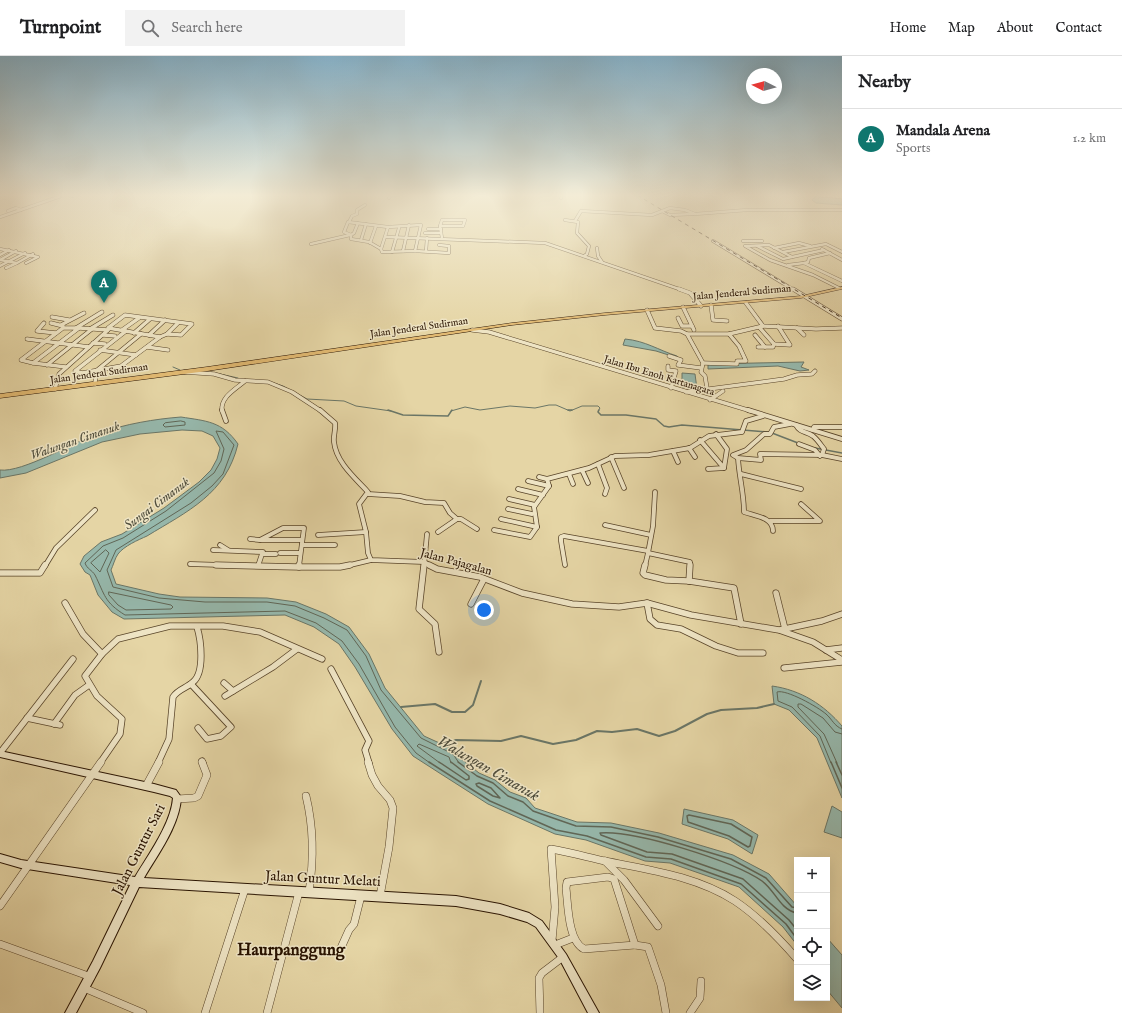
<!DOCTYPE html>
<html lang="en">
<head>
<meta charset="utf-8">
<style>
	:root { --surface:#fff; --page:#f2f2f2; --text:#202124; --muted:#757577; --line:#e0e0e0; --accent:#0f766e }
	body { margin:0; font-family:"IM FELL English",serif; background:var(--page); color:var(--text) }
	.controls { position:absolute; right:12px; bottom:12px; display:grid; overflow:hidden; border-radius:0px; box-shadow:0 4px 16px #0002 }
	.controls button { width:36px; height:36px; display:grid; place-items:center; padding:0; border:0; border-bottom:1px solid var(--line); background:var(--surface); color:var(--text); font:20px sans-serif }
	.compass { position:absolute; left:746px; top:12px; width:36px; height:36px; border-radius:50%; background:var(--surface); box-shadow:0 4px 16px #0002; rotate:276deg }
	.you { position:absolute; left:484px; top:554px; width:14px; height:14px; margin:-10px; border:3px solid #fff; border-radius:50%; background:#1a73e8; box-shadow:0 0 0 6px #1a73e833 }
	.badge { display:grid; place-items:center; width:26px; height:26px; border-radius:50%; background:var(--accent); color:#fff; font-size:13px; font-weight:700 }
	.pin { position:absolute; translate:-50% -33px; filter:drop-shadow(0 1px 2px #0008) }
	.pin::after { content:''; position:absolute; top:21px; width:14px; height:12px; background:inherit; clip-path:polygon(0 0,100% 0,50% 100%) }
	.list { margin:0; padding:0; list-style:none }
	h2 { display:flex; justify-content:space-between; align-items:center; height:52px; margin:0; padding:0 16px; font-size:17px }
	h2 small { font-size:13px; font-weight:400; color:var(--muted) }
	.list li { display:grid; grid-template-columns:26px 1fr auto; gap:12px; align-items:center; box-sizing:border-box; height:60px; padding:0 16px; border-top:1px solid var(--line) }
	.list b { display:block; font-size:15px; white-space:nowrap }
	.list p { margin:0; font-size:13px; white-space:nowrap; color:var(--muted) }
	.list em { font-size:13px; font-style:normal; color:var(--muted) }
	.icon { flex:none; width:22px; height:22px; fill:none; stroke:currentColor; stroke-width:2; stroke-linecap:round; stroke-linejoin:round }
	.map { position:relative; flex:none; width:842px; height:957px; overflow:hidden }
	header { display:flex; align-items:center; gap:24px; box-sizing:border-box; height:56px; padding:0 20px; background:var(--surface); border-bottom:1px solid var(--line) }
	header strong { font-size:19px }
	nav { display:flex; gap:22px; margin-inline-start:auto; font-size:14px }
	.search { width:280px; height:36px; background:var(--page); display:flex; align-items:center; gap:10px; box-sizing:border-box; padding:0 14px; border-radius:0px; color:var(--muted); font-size:15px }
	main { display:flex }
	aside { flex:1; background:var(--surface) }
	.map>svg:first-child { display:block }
</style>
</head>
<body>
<header>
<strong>Turnpoint</strong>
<div class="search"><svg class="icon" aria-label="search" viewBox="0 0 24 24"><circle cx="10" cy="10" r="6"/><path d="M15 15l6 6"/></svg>Search here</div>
<nav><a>Home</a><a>Map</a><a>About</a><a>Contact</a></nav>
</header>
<main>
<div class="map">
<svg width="842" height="957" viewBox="0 0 842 957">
	<rect width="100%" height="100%" fill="#e5d5a5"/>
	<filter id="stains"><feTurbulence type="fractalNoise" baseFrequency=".005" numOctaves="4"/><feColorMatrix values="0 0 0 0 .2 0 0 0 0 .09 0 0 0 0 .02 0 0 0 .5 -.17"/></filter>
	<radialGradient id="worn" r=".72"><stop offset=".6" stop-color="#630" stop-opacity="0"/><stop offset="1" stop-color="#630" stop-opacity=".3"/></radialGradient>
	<g fill="#96b8ac" stroke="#6a7667">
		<polygon points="816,140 842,143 842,149 816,147 812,144"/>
		<path d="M625,283C646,285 658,294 677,300L678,302L656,295L623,289Z"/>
		<polygon points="804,306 801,311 809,314 800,315 778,310 708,313 708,308"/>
		<polygon points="682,317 695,318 697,333 682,331"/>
		<path d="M181,361C206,365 222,365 238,388C226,438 188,455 147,480C138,484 124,490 118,498C115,502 113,510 111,514L116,528L159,538L180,541L267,542L296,546L326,558L349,571L369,598L385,632L424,680L457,695L459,701L479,717L495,724L510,736L526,742L535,752L577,766L611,767L659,777L733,799L769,818L797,850V889L783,871L739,831L670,807L645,805L586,784L555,778L488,748L441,718L413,700L392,673L355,611L339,588L314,571L285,559L124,563L112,556L98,539L90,519L85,516L80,508L84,500L101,486L122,478L164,452L199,426L211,414L217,403L220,392L213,380L202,375L182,374L140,378L102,386L26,417L0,422V414C22,417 76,385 100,377C125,368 155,363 181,361Z"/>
		<path d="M772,630C801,634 824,649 842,670V742L817,682L789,654L774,648Z"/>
		<polygon points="832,750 842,756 842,782 824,776"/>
		<polygon points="684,753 733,764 758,779 752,798 728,783 682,768"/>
		<polygon points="827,882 842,899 842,952 827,934"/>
	</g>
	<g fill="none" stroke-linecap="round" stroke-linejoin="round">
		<g stroke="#606656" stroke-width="1">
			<polygon points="181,365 185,366 185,369 165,371 163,369 165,367"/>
			<polygon points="106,494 109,497 100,516 91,507"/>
			<polygon points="109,536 171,549 173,551 171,553 126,554 118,549 109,539"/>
			<path d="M430,707L416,697L395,671L359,608L342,585L316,567L285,555L125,559C104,546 105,539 95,519C92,514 87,513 85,507L103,490L123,482L166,455L214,417L221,405L224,393L216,375L223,376L234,389L223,418L212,430L191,447L116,494L107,514L113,531L159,542L205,546H267L295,550L324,562L347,574L366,600L381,634L421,682L453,698L459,707"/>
			<polyline points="440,707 417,690 419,688 449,701 451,707"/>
			<path d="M831,707L820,680L792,651L778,645L777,636C786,633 818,651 826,658C832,663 834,670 842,673"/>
			<polyline points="837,707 824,678 798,651 798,648 801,648 823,662 835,676 842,678"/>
		</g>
		<g stroke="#606656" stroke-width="1.5">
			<polyline points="429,706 490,745 556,774 587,780 646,801 671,803 741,828 786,868 797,883"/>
			<polyline points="439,706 466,724 469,723 469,720 451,706"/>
			<polyline points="458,706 477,720 493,727 508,740 523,746 533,755 576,770 611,771 658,781 731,803 766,822 792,851 797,852"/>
			<polyline points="831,706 842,732"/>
			<polyline points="836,706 842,719"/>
			<polygon points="479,727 491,732 500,742 493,740 477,730 476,728"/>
			<polygon points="689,759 731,768 752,781 750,790 748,791 729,780 688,766 687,760"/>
			<path d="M797,857C780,854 775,834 762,825C733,805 635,774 600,777L601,779L647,796L672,798L743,823L789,864L797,874"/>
		</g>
		<g stroke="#6a7667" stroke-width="1">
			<polyline points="173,311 180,314"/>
			<polyline points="211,316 238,322"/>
			<polyline points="271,326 283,330 307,343 344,345 356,350 391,355"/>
			<polyline points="451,355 465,351 480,354 510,350 535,352 549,349 556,349 570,355 582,350 598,350 600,352 598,355"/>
		</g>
		<g stroke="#6a7667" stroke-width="1.5">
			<polyline points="388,354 403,359 448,360 452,354"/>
			<polyline points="568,354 572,354"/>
			<polyline points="599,354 598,356 601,359 626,359 656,363 664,370 669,371 682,369 768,376"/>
			<polyline points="772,377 798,387"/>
			<polyline points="815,392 842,397"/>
		</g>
		<g stroke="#6a7667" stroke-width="2">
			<polyline points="401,651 435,648 452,656 465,656 473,649 481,625"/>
			<polyline points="443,689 456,684 501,685 521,680 553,688 576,684 597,675 612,676 637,673 659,680 675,675 707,658 721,654 757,652 774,648"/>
		</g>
		<defs>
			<g id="street-far4">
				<polyline points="67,139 73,140"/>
				<polyline points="560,139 561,142"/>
				<polyline points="813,139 842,141"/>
				<polyline points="389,142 391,139"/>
				<polyline points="8,155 16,152 21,154"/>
				<polyline points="662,155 670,159 693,158"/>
				<polyline points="0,161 64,139"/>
				<polygon points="442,164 465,164 463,170 440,170"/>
				<polyline points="565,164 578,166 577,177 589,190 587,198 584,200"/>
				<polyline points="575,165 581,155 652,159 670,152 685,154 695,158 747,154 842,154"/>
				<polygon points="348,166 388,171 381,193 369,186 351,183 351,179 344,176"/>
				<polyline points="349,166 352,160 357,158 357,154 365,149"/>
				<polyline points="440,170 442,182"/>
				<polyline points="388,171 421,169 415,195"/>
				<polyline points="428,173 441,173"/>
				<polyline points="425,177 441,177"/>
				<polyline points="351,179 354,177 358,167"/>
				<polyline points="386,181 545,187 682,234"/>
				<polyline points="361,184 366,168"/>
				<polyline points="713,185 794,234"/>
				<polyline points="743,185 762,185"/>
				<polyline points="370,187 376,170"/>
				<polyline points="311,188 350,179"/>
				<polyline points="757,190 783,203 824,194"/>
				<polyline points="597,192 598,200 602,206"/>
				<polyline points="774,192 799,187 810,190"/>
				<polyline points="0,193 38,201 26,207"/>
				<polyline points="381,193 382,196 415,195 449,197 449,190 439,189"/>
				<polyline points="822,193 842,204"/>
				<polyline points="403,195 409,169"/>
				<polyline points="426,195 427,182"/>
				<polyline points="392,196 399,172"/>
				<polyline points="783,196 826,188 842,196"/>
				<polyline points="0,199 9,194"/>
				<polyline points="792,201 769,189 745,190 770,204 813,219 839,232"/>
				<polyline points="0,204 17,207 6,212"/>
				<polyline points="0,204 16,195"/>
				<polyline points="17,207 33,198"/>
				<polyline points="804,207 808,206 809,202 830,197"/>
				<polyline points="788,209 804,207 842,225"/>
				<polyline points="0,210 25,197"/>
			</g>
			<g id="street-far3">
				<polyline points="679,233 690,237 701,250"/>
				<polyline points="793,233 842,263"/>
				<polyline points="746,247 763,270 816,273 842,272"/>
				<polyline points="711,249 713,264 727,265"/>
				<polyline points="683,251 694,274"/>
				<polyline points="647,254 655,272 681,275 687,278 729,278 763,270"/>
				<polyline points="52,261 69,264"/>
				<polyline points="678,262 682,270 692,270"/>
				<polyline points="44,267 37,275 56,277"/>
				<polyline points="51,267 63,270"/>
				<polyline points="61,269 84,257"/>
				<polygon points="63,272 79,272 33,307 21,304"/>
				<polyline points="76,272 102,256"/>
				<polyline points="79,272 108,274"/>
				<polyline points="760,272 774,288 790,289 778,270"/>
				<polyline points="797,272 804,279"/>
				<polyline points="90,273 113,259"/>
				<polyline points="122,274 139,262"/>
				<polyline points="472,274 489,276 751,355"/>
				<polyline points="126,275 75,315 82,317 121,310 160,281 167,278 178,267"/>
				<polyline points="134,277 150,263"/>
				<polyline points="687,278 703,307 701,316 705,320 707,332"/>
				<polyline points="103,279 115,280"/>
				<polyline points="149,279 165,264"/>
				<polyline points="755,279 765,291"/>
				<polyline points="160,281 108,272 125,259 192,268 181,279 167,278"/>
				<polyline points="27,283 89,291"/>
				<polyline points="93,287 105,288"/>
				<polyline points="147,291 168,294"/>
				<polyline points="758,291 773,291 774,288"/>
				<polyline points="100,294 136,299"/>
				<polyline points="669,300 681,304 678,309 701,312"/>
				<polyline points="33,307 66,311"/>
				<polyline points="703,307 737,308 737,305 746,305 739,290 729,278"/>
				<polyline points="47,309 92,273"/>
				<polyline points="668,310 668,314 676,315 671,332"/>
				<polyline points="184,316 214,318 235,324 268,326 292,336 321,355"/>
				<polyline points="95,328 96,315 141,278"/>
				<polyline points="55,333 59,318 108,274"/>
				<polyline points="686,336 784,323 797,319 812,318 815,315"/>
				<polyline points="710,344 723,335"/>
				<path d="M222,355C220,341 236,333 245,325"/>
			</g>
			<g id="street-far2">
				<polyline points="222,354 226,365"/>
				<path d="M320,354L335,367C336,374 333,380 334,386C336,406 355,422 368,436L359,448L366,476L368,497L371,504L424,506L431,510"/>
				<polyline points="748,354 842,383"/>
				<polyline points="813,374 814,371 842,371"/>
				<polyline points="700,384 724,412 727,393 716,378"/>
				<polyline points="799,388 815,394 820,400"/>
				<polyline points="689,392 695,401"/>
				<polyline points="673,395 678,406"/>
				<polyline points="822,399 842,403"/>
				<polyline points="611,401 624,432"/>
				<path d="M738,402L761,404L760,398L822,399L824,393C821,389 817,383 813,380C806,375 800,377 796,369"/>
				<polyline points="598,408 607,432 605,438"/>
				<polyline points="708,413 724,412"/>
				<polyline points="582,414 588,427"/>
				<polyline points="569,418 573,428"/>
				<polyline points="741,418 801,433"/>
				<polyline points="539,421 547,423"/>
				<polyline points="528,425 549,430"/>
				<polyline points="518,433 543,439"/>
				<polyline points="368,438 400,440 425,446 444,447 450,457 457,463 438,476"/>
				<polyline points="509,443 535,449"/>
				<polyline points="508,453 532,458"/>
				<polyline points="457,463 461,463 477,473"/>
				<polyline points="501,463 537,471"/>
				<polyline points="770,465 820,465 801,448"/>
				<polyline points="605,469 651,479"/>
				<polyline points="494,474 530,481 537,471 534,451 549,430 547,423 589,412 615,400 649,399 690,392 709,380 742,376 746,365 763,360"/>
				<path d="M773,475C773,461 755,460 744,456C744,437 739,421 738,402L733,399L746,394L764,378H770L774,371L790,368"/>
				<polyline points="318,479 366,476"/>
				<polyline points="250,483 260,484"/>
				<polyline points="220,489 228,494"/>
				<polyline points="302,489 335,489"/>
				<polyline points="213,494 263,496 262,498"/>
				<polyline points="280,497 300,497"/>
				<polyline points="648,497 653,470 655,436"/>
				<polyline points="190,508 253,510"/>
				<polyline points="565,509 561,485 561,481 564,480 648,495"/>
				<polyline points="45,510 56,492 95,454"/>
				<polyline points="258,510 262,498 276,498"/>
				<polyline points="299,510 304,472 283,472 260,484 302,484"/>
				<polyline points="346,510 371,504"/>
				<polyline points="424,510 427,478"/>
				<polyline points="645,510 648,497 690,506 690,510"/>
			</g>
			<g id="street-far1">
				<polyline points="216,509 299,511"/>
				<polyline points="299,509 299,511 340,511 350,509"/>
				<polyline points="424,509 419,553 435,568 439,596"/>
				<polyline points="429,509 437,513 480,521 522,537 572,548 619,551 647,547 691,559 779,574 813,586 842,604"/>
				<polyline points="645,509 643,517 645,519 666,524 689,525"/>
				<polyline points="0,517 40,517 45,509"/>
				<polyline points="689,525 734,532 741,568"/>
				<polyline points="689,525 690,509"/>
				<polyline points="776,537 785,573"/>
				<polyline points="65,547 83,578 102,598"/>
				<polyline points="647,547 650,563 657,569 681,573 716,590 738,597 763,597"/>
				<polyline points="471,548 484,523"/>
				<polyline points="780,574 822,565 842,558"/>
				<polyline points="826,594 842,592"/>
				<polyline points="784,612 842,606"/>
				<polyline points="331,613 369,685 365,694 369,707"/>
				<polyline points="224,627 233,635"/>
				<polyline points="191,628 231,671 221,680 207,683 198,672"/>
				<polyline points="225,640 273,611 297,593"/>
				<polyline points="27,662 60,669"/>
				<polyline points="54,668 75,639 89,629"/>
				<polyline points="0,697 73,603"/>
				<polyline points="202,705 203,707"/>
				<polyline points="100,707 120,678 122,663 97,640 85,620 102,598 118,583 170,570 223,570 260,576 322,603"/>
				<path d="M158,707L169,683L173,641C178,633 187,632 193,626C205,616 201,584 197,571"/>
			</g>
			<g id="street">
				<polyline points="368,706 372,719 378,730 390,744 393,752 389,791 380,840"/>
				<polyline points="146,730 159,706"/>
				<path d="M306,740C314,773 314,803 309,836"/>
				<polyline points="177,743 194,742 198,740 207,719 202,706"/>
				<polyline points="605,805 624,824 658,870"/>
				<path d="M608,821L614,823L635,889L584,893C568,885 568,849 566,832L567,826Z"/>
				<polyline points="0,850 101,706"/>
				<path d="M552,885L555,851L551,793C569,796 587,801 605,805C649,814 696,820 735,845C759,861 778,881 797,903"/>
				<polyline points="0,888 91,921"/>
				<polyline points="555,889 573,882"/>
				<polyline points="635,889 648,891 661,929 666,957"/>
				<polyline points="340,894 349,874 354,868 361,840"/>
				<polyline points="84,932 143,957"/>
				<polyline points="205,957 245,833"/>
				<polyline points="267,957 299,836"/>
				<polyline points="540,957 539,922 542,917 563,901"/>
				<polyline points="690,957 700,942 701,925"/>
			</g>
			<path id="secondary" d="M0,695L154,728L176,734L181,741C180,769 158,798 144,822L456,840L500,848L529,857L542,865L566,898L599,957H588L560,904L536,871L527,866L500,858L456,850L139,831L100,912L76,957H65L93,905L130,829L21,812L0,806V798L21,804L135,821C148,799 171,768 173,742L170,740L154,736L0,701Z"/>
			<polygon id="primary" points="842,231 842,233 801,242 605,259 512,269 207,315 0,342 0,338 207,311 512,267 605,257 801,240"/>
		</defs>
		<use href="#street-far4" stroke="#584429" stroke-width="3.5"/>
		<use href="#street-far3" stroke="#584429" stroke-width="4.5"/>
		<use href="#street-far2" stroke="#584429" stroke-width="5.5"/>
		<use href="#street-far1" stroke="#584429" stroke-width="7"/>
		<use href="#street" stroke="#584429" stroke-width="8"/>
		<use href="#secondary" stroke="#291300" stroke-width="2"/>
		<use href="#primary" stroke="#291300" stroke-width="1"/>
		<use href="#street-far4" stroke="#eee4c4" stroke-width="2.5"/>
		<use href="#street-far3" stroke="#eee4c4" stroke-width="3.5"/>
		<use href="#street-far2" stroke="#eee4c4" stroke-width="4"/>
		<use href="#street-far1" stroke="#eee4c4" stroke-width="5.5"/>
		<use href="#street" stroke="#eee4c4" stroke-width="7"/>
		<use href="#secondary" fill="#eee4c4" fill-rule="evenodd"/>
		<use href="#primary" fill="#e2ba72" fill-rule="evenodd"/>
		<polyline stroke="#291300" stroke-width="1" stroke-dasharray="4 4" stroke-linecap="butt" points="637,139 842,262"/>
	</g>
	<linearGradient id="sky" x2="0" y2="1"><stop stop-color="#87b6d0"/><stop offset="0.51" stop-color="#f3ecd6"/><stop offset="1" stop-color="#f3ecd6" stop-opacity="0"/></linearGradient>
	<rect width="842" height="273" fill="url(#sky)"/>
	<g text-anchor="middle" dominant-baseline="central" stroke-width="3" stroke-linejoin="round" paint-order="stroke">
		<g font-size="10" fill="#291300" stroke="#eee4c4">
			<text transform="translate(742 237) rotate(-5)">Jalan Jenderal Sudirman</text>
			<text transform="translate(419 272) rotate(-8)">Jalan Jenderal Sudirman</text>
			<text transform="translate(99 318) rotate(-8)">Jalan Jenderal Sudirman</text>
			<text transform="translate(659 320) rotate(17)">Jalan Ibu Enoh Kartanagara</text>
		</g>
		<g font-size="12" fill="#291300" stroke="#eee4c4">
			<text transform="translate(456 506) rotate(15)">Jalan Pajagalan</text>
		</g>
		<g font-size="13" font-style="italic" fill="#4f4d3c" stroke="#eee4c4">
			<text transform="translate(75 385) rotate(-19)">Walungan Cimanuk</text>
			<text transform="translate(157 448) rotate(-37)">Sungai Cimanuk</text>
		</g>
		<g font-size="14" fill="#291300" stroke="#eee4c4">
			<text transform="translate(139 794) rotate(-63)">Jalan Guntur Sari</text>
			<text transform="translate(323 823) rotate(3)">Jalan Guntur Melati</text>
		</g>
		<g font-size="16" font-style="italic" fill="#4f4d3c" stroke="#eee4c4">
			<text transform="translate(488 713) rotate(30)">Walungan Cimanuk</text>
		</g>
		<g font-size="17" font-weight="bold" fill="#291300" stroke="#eee4c4">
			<text x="291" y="894">Haurpanggung</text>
		</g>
	</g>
	<rect width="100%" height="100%" filter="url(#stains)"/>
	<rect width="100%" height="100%" fill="url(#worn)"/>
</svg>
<div class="controls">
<button>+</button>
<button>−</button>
<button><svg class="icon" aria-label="locate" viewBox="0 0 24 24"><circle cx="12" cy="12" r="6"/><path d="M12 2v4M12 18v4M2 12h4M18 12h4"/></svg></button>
<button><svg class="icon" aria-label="layers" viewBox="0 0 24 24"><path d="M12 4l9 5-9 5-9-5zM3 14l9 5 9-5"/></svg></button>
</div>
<svg class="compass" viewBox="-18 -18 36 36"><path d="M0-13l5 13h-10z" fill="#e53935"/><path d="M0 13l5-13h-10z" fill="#757577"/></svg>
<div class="you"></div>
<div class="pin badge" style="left:104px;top:247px">A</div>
</div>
<aside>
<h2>Nearby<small></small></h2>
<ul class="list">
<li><span class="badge">A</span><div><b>Mandala Arena</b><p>Sports</p></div><em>1.2 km</em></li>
</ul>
</aside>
</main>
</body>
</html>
